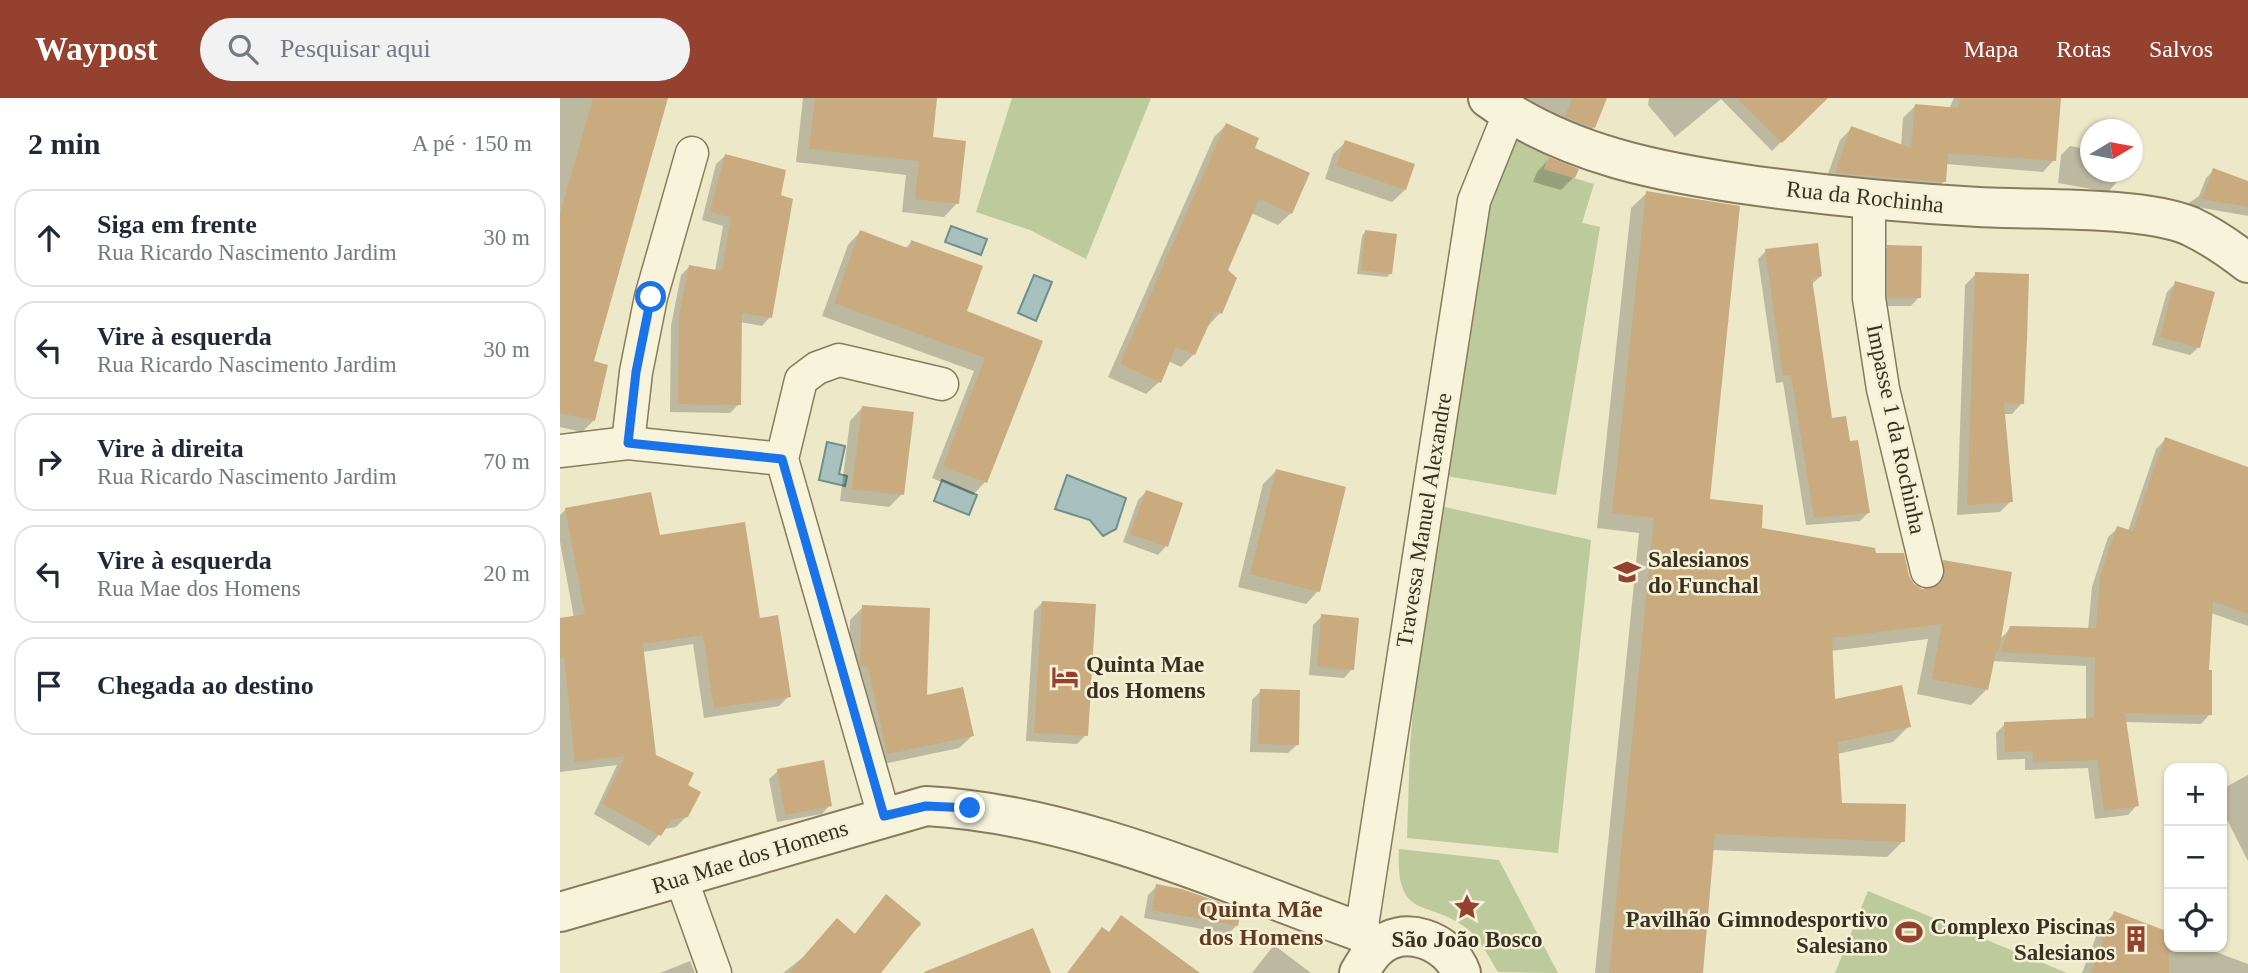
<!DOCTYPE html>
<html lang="pt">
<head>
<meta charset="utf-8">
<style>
	:root { --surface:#fff; --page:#f2f2f3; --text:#1f2937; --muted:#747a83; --line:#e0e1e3; --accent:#944130 }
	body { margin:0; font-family:Georgia,serif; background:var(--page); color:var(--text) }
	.controls { position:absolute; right:21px; bottom:21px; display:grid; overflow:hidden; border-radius:14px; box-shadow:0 2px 5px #0004 }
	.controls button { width:63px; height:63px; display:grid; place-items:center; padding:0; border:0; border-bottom:2px solid var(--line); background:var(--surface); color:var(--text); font:35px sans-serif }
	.compass { position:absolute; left:1520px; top:21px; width:63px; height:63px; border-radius:50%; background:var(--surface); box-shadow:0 2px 5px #0004; rotate:80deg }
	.stop { position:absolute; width:21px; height:21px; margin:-16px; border:5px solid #1a73e8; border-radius:50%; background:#fff }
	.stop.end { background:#1a73e8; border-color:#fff; box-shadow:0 2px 7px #0008 }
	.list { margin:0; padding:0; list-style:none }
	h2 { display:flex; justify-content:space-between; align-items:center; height:91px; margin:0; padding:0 28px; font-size:30px }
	h2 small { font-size:23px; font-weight:400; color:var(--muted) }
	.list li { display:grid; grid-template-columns:46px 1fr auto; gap:21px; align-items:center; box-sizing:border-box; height:98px; margin:0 14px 14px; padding:0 14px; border:2px solid var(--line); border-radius:21px }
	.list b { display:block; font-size:26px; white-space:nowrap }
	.list p { margin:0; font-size:23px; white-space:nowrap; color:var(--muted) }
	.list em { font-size:23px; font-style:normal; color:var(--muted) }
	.icon { flex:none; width:38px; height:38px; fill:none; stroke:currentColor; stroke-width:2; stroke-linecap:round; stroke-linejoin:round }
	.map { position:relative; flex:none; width:1688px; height:875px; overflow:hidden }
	header { display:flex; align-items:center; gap:42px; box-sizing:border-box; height:98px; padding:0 35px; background:var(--accent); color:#fff }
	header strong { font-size:33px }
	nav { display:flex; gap:38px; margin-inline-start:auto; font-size:24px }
	.search { width:490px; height:63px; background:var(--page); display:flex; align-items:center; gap:18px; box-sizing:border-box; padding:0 24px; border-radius:38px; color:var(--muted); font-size:26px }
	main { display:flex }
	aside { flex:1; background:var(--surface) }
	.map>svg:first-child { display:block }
</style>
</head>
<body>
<header>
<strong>Waypost</strong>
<div class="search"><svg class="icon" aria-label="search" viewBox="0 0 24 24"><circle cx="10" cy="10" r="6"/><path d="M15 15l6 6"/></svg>Pesquisar aqui</div>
<nav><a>Mapa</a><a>Rotas</a><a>Salvos</a></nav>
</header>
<main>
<aside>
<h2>2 min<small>A pé · 150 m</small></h2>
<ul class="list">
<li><svg class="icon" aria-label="ahead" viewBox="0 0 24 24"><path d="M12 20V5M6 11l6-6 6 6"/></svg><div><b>Siga em frente</b><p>Rua Ricardo Nascimento Jardim</p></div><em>30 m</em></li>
<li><svg class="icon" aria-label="left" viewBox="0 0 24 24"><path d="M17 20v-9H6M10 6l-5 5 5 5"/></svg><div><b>Vire à esquerda</b><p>Rua Ricardo Nascimento Jardim</p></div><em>30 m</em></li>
<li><svg class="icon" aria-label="right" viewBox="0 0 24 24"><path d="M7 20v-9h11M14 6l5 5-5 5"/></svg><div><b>Vire à direita</b><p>Rua Ricardo Nascimento Jardim</p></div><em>70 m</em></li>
<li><svg class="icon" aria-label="left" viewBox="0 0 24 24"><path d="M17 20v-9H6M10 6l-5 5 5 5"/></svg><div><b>Vire à esquerda</b><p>Rua Mae dos Homens</p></div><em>20 m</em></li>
<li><svg class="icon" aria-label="arrive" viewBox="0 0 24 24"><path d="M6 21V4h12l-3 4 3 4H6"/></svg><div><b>Chegada ao destino</b></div></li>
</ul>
</aside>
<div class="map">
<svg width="1688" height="875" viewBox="0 0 1688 875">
	<rect width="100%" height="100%" fill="#ece8c8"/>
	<g fill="#bcca9c">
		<polygon points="452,0 591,0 526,161 470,132 416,114"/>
		<polygon points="961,38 994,47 984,71 1034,86 1022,125 1040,129 996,397 881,377 925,109 949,40"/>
		<polygon points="880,408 1031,442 998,755 847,740 850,647 863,502"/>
		<path d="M839,751L939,762L998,875L938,874C930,861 921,843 910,833C870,799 835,826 839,751Z"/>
		<polygon points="1308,793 1507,875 1275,875"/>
	</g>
	<g fill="#a8c1be" stroke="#6f8f8d" stroke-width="2">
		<polygon points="391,128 427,141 421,157 385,144"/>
		<polygon points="474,177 492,184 476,223 458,215"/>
		<polygon points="267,344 285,348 279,376 287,378 285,388 259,382"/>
		<polygon points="507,377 566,400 556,431 543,438 530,422 495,411"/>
		<polygon points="382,382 417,397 409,417 374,403"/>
	</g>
	<g fill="#0003">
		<polygon points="0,0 107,0 32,265 33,323 22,334 0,329"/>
		<polygon points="243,0 376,0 371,41 397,105 384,119 342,114 346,77 236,64"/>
		<polygon points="955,0 1043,0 1033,30 1025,38"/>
		<polygon points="1089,0 1259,0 1259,6 1212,53 1161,1 1115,39 1088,7"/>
		<polygon points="1394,0 1499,0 1494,62 1483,74 1386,66 1384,83 1373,95 1264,87 1280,42 1292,30 1341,48 1343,20 1355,8 1389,11"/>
		<polygon points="666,27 692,51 731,115 718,127 691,115 666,173 660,215 648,228 634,256 621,269 608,263 599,284 586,296 548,279 654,39"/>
		<polygon points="786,44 845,92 832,104 765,81 773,56"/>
		<polygon points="1510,48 1531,52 1531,74 1558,74 1556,85 1548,94 1498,85 1501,57"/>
		<polygon points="165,58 219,98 210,219 202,228 180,224 179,306 170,315 110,314 111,228 121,177 129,169 155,173 163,128 142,122 156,66"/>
		<polygon points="989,61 1014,79 1001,92 973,84 977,74"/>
		<polygon points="1654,72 1688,85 1688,118 1626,107 1639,98 1646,80"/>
		<polygon points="1087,95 1148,403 1200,431 1315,456 1362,493 1369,491 1368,479 1384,463 1439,542 1451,530 1528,532 1532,489 1548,439 1558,430 1568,433 1596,351 1606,341 1688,371 1688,528 1651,515 1648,574 1650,616 1641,626 1565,624 1577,707 1568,717 1535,721 1528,670 1465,672 1465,661 1437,662 1436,635 1445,626 1526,622 1526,568 1432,563 1426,592 1411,607 1357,596 1368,541 1271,553 1273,604 1349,628 1333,644 1277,656 1281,706 1343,743 1327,759 1152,752 1141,875 1035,875 1079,435 1037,430 1071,110"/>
		<polygon points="300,134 345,151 351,144 405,214 481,244 425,384 413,397 372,380 414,273 262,218 288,147"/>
		<polygon points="805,134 831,175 827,179 797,176 802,138"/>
		<polygon points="1328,149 1359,199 1351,208 1320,208 1319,158"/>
		<polygon points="1206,153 1261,178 1252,186 1270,322 1289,345 1308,415 1300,423 1246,427 1223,284 1216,285 1198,161"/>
		<polygon points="1416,176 1462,305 1452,316 1444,316 1451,403 1440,414 1397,417 1405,187"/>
		<polygon points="1616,185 1639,249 1630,257 1592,247 1607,194"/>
		<polygon points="302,310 342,396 329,409 280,403 290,323"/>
		<polygon points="716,373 758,493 746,506 678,489 703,386"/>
		<polygon points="586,394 606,448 598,457 563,444 578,402"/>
		<polygon points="6,411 98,439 199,522 229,598 219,608 144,620 133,546 83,554 94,658 126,687 127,718 116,729 104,731 89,748 34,716 57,667 0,674 0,522 14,520 0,444 0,417"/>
		<polygon points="482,505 526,637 517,646 466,643 474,513"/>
		<polygon points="303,509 365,599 412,638 399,650 314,668 288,580 290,522"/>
		<polygon points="762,518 792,571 784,580 749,577 753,527"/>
		<polygon points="701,593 737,647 728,655 690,654 692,602"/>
		<polygon points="218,673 270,707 262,716 217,724 209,681"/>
		<polygon points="1688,677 1688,763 1662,712 1662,691"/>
		<polygon points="597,788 677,827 668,836 584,820 588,797"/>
		<polygon points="326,799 361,827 301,875 223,875 246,857 294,837"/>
		<polygon points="1555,815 1609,836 1609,849 1643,849 1688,866 1688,875 1522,875 1539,831"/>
		<polygon points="714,847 751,875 692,875"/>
		<polygon points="130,863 135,875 100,875"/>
	</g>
	<g fill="#c9ab7f">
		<polygon points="33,0 108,0 34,263 48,267 35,323 0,315 0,116"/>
		<polygon points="255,0 377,0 373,39 406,43 399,106 355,101 359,63 249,51"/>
		<polygon points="1012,0 1047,0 1035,30 1005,19"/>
		<polygon points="1177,0 1268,0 1222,45"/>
		<polygon points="1400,0 1501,0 1496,63 1388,55 1386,84 1275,75 1291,28 1351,50 1355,6 1399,10"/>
		<polygon points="666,25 699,40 695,50 750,75 732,116 699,101 668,172 677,180 662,216 655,213 635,257 616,249 601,285 560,266"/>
		<polygon points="785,42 855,66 846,92 776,68"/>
		<polygon points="165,56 226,72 221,97 233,101 212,220 182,215 181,307 118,306 119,218 129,167 162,173 171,119 150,114"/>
		<polygon points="989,59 1019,71 1015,80 984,71"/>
		<polygon points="1653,70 1688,83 1688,109 1642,101"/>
		<polygon points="1086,93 1180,108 1150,401 1203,407 1202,430 1315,450 1316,455 1344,455 1349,478 1354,486 1362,491 1380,486 1385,478 1383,462 1452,474 1439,554 1436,554 1428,592 1372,581 1382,526 1272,540 1275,601 1342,587 1351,629 1278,644 1282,705 1346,706 1345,744 1155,736 1143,875 1049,875 1094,420 1052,415"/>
		<polygon points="300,132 350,151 351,142 423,168 407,213 483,243 427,385 383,368 425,260 274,205"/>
		<polygon points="805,132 837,136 832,176 801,172"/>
		<polygon points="1258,145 1262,178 1252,180 1272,320 1286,318 1290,343 1298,342 1310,415 1254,420 1231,277 1223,278 1205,151"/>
		<polygon points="1327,147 1362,148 1361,200 1328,200"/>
		<polygon points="1415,174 1469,176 1467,241 1464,306 1444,305 1453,404 1407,407"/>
		<polygon points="1615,183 1655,194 1640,250 1600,239"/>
		<polygon points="302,308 354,314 344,397 292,391"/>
		<polygon points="1605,339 1688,369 1688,516 1653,503 1649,572 1652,572 1652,617 1565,615 1579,708 1544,713 1537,662 1473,664 1473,653 1445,654 1444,624 1534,620 1535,559 1440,554 1450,528 1536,530 1540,478 1557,428 1573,433"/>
		<polygon points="716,371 786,389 760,494 690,476"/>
		<polygon points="586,392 623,405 608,449 570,436"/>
		<polygon points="91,394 100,437 185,424 200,520 218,517 231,599 154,610 143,537 83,546 96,657 134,675 128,687 141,694 128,719 111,722 101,738 43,706 65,658 15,664 4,559 0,560 0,520 25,516 5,410"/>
		<polygon points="482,503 536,506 528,638 474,635"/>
		<polygon points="302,507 370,510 367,597 403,589 414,638 327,656 308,570 300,567"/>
		<polygon points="761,516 799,520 794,572 757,569"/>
		<polygon points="700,591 740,592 739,647 698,646"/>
		<polygon points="264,662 272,708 225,717 217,671"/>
		<polygon points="596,786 622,791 681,812 678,828 592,812"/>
		<polygon points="326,796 361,825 321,875 229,875 277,820 295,836"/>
		<polygon points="1554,813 1609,834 1609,875 1531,875"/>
		<polygon points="561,817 640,875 507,875 542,829 549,834"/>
		<polygon points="473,830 491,875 364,875 364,874"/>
	</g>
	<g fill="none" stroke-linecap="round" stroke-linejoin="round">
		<defs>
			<g id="minor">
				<polyline points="1309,103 1309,200 1323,291 1367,473"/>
				<polyline points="68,345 76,274 91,199 132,55"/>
				<polyline points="0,353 68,345 222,361"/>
				<polyline points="324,718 222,361 241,282 257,270 279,262 382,286"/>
				<polyline points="121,780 155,875"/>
				<polyline points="801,834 914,103 949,16"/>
			</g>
			<g id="tertiary">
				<path d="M928,0C1006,57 1103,75 1197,88C1271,98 1344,105 1419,109C1474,112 1582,108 1630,128C1651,138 1670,151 1688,165"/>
				<path d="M0,814L366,708C515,716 662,784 801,834L816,850"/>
				<path d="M799,875C803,868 809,858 815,852C842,824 890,843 901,875"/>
			</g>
		</defs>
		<use href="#minor" stroke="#887b5d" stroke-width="35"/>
		<use href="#tertiary" stroke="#887b5d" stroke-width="42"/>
		<use href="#minor" stroke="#f7f4db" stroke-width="32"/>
		<use href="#tertiary" stroke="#f7f4db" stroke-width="38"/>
	</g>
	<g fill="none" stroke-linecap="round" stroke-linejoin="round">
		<polyline stroke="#1a73e8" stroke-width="9" points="91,199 76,274 68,345 222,361 324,718 366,708 410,710"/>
	</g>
	<defs>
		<symbol id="school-bare" viewBox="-9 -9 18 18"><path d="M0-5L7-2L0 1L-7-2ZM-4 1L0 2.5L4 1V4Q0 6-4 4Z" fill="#944130" stroke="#f4f1d7" stroke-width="2.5" paint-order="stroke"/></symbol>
		<symbol id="hotel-bare" viewBox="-9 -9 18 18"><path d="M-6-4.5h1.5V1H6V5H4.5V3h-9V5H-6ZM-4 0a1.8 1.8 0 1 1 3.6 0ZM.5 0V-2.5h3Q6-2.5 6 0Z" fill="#944130" stroke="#f4f1d7" stroke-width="2.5" paint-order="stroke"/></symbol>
		<symbol id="sight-bare" viewBox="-9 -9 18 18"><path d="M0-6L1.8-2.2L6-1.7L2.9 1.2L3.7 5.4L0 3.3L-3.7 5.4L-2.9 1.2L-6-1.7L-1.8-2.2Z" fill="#944130" stroke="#f4f1d7" stroke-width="2.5" paint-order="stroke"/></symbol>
		<symbol id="stadium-bare" viewBox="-9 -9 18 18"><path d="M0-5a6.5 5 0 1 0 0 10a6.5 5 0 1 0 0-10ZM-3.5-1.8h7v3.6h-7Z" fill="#944130" stroke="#f4f1d7" stroke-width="2.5" paint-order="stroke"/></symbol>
		<symbol id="building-bare" viewBox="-9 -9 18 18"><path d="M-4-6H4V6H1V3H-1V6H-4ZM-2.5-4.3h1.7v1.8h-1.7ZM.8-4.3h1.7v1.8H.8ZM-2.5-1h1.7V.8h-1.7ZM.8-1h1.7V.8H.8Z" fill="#944130" stroke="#f4f1d7" stroke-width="2.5" paint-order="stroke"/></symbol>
	</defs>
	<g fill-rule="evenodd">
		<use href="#school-bare" x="1048" y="455" width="38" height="38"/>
		<use href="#hotel-bare" x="486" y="560" width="38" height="38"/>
		<use href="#sight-bare" x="888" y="790" width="38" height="38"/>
		<use href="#stadium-bare" x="1330" y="815" width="38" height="38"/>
		<use href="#building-bare" x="1557" y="822" width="38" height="38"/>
	</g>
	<g text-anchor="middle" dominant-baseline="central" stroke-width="5" stroke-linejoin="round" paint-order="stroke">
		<g font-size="23" fill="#393020" stroke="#f4f1d7">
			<text transform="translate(1305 99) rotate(6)">Rua da Rochinha</text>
			<text transform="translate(1336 331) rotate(78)">Impasse 1 da Rochinha</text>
			<text transform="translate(864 422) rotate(-81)">Travessa Manuel Alexandre</text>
			<text transform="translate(190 759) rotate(-17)">Rua Mae dos Homens</text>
		</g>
		<g font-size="23" font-weight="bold" fill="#393020" stroke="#f4f1d7" text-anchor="start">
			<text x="1088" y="461">Salesianos<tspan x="1088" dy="26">do Funchal</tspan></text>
			<text x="526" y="566">Quinta Mae<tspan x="526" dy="26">dos Homens</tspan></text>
			<text x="1328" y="821" text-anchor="end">Pavilhão Gimnodesportivo<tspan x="1328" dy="26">Salesiano</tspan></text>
			<text x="1555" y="828" text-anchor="end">Complexo Piscinas<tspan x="1555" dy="26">Salesianos</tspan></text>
			<text x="907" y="841" text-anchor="middle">São João Bosco</text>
		</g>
		<g font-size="24" font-weight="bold" fill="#633b22" stroke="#f4f1d7">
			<text x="701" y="811">Quinta Mãe<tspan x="701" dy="28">dos Homens</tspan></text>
		</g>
	</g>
</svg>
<div class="controls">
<button>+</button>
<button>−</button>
<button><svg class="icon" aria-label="locate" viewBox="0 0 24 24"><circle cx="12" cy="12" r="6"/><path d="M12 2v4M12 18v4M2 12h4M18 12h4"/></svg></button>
</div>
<svg class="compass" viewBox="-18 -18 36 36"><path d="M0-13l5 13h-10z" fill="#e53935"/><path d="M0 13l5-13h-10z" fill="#747a83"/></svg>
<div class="stop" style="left:91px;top:199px"></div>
<div class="stop end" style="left:410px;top:710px"></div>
</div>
</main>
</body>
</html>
